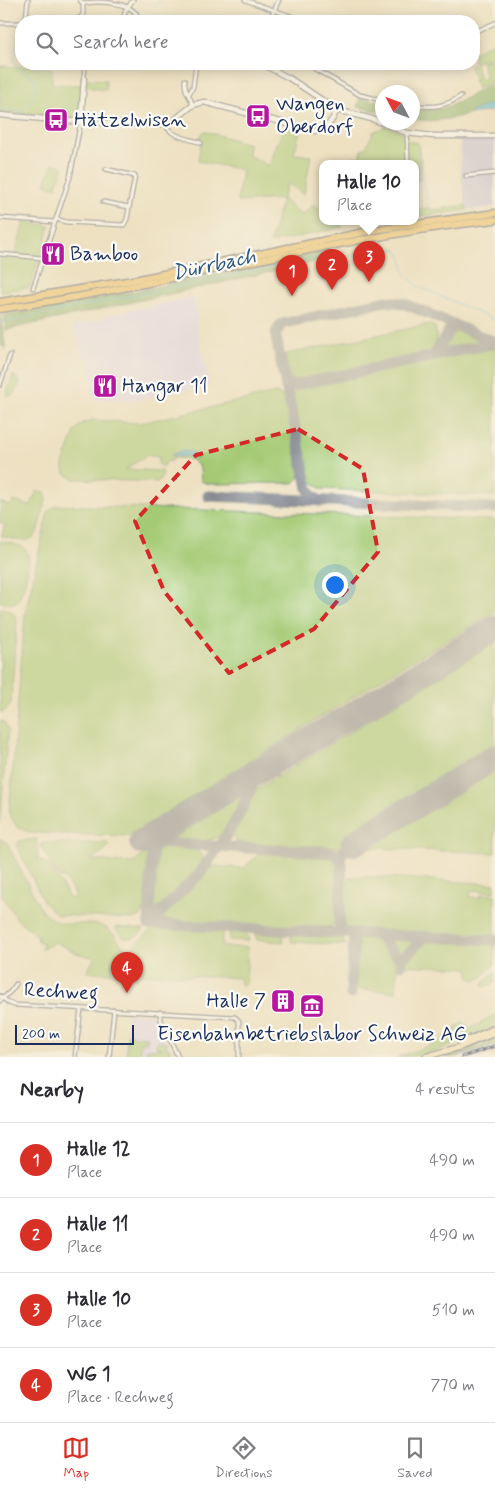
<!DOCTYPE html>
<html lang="en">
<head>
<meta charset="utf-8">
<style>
	:root { --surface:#fff; --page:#f7f7f7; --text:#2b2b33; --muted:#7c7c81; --line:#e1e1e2; --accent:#d93025 }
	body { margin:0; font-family:Mynerve,sans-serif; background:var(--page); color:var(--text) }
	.compass { position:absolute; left:375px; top:85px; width:45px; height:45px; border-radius:50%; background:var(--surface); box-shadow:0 2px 12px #0003; rotate:311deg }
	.scale { position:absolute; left:15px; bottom:12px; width:119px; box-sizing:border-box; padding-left:5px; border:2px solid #1b2f5e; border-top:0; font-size:14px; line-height:18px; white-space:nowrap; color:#1b2f5e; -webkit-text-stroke:4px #fdfcf7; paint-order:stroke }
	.you { position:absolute; left:334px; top:584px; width:18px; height:18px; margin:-12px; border:4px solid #fff; border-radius:50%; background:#1a73e8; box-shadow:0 0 0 8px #1a73e833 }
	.badge { display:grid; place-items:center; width:32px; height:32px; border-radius:50%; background:var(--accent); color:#fff; font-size:16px; font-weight:700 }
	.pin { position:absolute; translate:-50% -41px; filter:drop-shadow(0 1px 2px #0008) }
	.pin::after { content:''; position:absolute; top:26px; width:18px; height:15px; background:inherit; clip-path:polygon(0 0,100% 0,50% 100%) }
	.popup { position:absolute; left:319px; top:160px; width:100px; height:65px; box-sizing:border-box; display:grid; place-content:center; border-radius:10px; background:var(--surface); filter:drop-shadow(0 1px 4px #0005); font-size:16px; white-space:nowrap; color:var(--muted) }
	.popup b { font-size:19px; color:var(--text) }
	.popup::after { content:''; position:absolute; left:50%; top:100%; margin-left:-10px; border:10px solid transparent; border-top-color:var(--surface) }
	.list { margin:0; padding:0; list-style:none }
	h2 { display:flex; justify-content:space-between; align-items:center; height:65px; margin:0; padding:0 20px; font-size:21px }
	h2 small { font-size:16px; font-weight:400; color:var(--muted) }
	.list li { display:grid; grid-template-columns:32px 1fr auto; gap:15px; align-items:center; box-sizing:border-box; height:75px; padding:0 20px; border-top:1px solid var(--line) }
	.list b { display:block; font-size:19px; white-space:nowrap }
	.list p { margin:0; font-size:16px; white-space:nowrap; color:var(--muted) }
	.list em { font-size:16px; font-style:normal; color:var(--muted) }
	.icon { flex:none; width:28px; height:28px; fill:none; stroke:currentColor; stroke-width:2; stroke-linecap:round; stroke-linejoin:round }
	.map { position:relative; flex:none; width:495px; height:1057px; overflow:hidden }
	.search { position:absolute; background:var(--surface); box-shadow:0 2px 12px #0003; left:15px; right:15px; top:15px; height:55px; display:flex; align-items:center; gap:12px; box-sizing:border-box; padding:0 18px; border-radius:20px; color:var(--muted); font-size:19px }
	.sheet { height:365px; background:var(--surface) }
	nav { display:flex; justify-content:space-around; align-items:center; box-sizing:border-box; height:70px; border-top:1px solid var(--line); background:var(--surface); font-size:14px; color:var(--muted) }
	nav a { display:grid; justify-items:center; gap:2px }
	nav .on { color:var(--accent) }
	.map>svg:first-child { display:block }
</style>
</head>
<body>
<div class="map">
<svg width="495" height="1057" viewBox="0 0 495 1057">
	<rect width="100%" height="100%" fill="#fdfcf7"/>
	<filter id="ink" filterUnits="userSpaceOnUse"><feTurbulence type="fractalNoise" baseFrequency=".02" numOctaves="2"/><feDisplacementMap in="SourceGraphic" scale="10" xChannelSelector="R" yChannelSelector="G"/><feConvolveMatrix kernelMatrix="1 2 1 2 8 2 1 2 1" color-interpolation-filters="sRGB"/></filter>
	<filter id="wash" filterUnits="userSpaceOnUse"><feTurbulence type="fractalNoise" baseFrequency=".0096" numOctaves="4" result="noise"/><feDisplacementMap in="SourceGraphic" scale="20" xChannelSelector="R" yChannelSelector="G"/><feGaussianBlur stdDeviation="1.12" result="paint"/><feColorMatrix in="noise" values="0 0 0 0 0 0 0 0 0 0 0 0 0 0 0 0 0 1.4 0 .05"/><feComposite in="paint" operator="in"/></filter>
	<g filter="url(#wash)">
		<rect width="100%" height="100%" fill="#eee1c2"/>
		<g fill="#e0d4f4">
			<polygon points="193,297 198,320 196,324 210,385 139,400 93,399 90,386 94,385 88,357 83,358 78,335 75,336 73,326 102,319 107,315"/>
			<polygon points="127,1013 156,1015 174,1057 124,1057"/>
		</g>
		<g fill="#c4c0db">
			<polygon points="460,138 495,139 495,207 467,210 461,175"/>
			<polygon points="495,1043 495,1051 477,1057 445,1057"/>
		</g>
		<g fill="#a5ca75" stroke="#607c6a">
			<polygon points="495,41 495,56 474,63 474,52"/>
			<polygon points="490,59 495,72 495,80 477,89 470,66 475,64 480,78 486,77 481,62"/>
			<polygon points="0,66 52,68 52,84 82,85 81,117 0,112"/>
			<polygon points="87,79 106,80 106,90 86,87"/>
			<polygon points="384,125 407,133 407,141 418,143 421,166 419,169 420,180 415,181 415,163 351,163 352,157 360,158 362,149 365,149 374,131 384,128"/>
			<polygon points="283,127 300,132 294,154 311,156 304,195 288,183 282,199 302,215 314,204 323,211 323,221 334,221 343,227 270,243 282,199 237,202 242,170 198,161 201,142 199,139 204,131 249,144 248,155 269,166"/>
			<polygon points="53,163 64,167 55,188 45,184"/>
			<polygon points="466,205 467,210 415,217 415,210 430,208 431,210"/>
			<polygon points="24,221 50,226 30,287 0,292 0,255 15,256"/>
			<path d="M430,324L435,327C438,339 437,345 427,354L302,382L294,381L288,377L283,359L286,354Z"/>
			<polygon points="460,331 486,342 440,351 450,334"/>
			<polygon points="495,349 495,496 321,489 309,479 292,398 295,392 300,388 473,351"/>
			<polygon points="13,375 19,380 20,384 13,395 6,396"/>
			<polygon points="276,393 283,396 287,405 301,470 299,478 294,483 209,484 201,481 200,467 191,459 173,458 171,461 166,462 162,467 158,464 159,457 148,455 125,469 161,471 163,474 161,478 158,482 74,479 65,474 63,464 76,429 83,423 92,420 140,423"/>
			<path d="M37,491L45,492L47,497L37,533C28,546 14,539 1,536L5,525L0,523V502L10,506L14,501L30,506Z"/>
			<polygon points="56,505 495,520 495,612 400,668 128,836 30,833 17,827 9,814 25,614 48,512"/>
			<path d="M0,541C8,543 20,544 26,550C33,556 23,597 16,602C11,604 5,603 0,602Z"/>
			<path d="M0,608C9,608 14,611 17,620L11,703C8,708 6,713 0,712Z"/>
			<polygon points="495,643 495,853 239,843 233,838 233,832 256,790"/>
			<polygon points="0,721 4,722 8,730 0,823"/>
			<path d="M238,796L241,799C221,843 221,842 174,840L172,839Z"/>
			<path d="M0,838L7,843L40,908C55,927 67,923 89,924C92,924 97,924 100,925C111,928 119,941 125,949V958L118,963H112V973L87,972L94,959L93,957L79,954L55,942L43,949H41L44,944L37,940L38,937L16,918L1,893Z"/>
			<polygon points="37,839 38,859 50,865 70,899 76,896 64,877 60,878 41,847 42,843 107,843 110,846 91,860 132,863 145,854 148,855 146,907 141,916 131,919 57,915 44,903 17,846 19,841"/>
			<path d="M167,845C181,847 195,844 203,857C201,871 169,905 155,908L153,905L155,855L160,848Z"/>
			<polygon points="259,853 326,854 335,860 339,869 336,920 332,926 323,928 167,922 163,918 164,912 205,871 215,866 244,868"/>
			<polygon points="350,877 384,877 495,884 495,892 471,890 470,897 481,898 481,894 495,895 495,938 353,931 347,928 343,921 345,886"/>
			<path d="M115,927L144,929C135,941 122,942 115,927Z"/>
			<polygon points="152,928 222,930 222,947 248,947 246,985 240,984 240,978 142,974 143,964 132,960 130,956 132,948"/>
			<polygon points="230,931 243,932 248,936 249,940 247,941 229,940"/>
			<polygon points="259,932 283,933 283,942 257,940 255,934"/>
			<polygon points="291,933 338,936 343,939 346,945 291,942"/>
			<polygon points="364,938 488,943 495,946 495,964 482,977 476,980 470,978 468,968 398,965 396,992 352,989 355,944 359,939"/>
			<polygon points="495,971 495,983 485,987 483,986 485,981"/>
			<path d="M495,1014V1025C465,1040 432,1057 397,1057L437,1043L464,1022L470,1029Z"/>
			<polygon points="127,1035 147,1037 147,1042 140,1042 140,1057 126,1057"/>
			<polygon points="157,1041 167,1042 166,1048 170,1048 170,1057 147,1057 146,1049 163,1048 156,1047"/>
			<polygon points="495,1041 495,1044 455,1057 445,1057"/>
		</g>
		<g fill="#84ae66" stroke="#506e62">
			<path d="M495,82V103L471,111L470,114C450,119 433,123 413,119V107C420,108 428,110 437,109C455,107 478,90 495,82Z"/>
			<polygon points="360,98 367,100 382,101 382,112 357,107"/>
			<polygon points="322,252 324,260 6,330 4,315 117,295"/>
			<polygon points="0,315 6,350 2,345 0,346"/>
		</g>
		<g fill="#57bad5" stroke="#39749a">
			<polygon points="493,103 495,103 494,111 470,114 472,111"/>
			<path d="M181,451L192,452L198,458C190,454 179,458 171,455Z"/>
		</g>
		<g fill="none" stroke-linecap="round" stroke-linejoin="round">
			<g stroke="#57bad5" stroke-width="1">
				<polyline points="154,5 159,3 162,0"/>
				<polyline points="12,51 15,48"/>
				<path d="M0,109L21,111C31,104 38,93 35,80L18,67L14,61L18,34H21"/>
				<polyline points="418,150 424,183 426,187 428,210"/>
				<path d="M0,323L326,256L347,257L357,253L362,255L367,252L371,254C380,250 388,252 395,248L401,256L405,273L417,286L495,320"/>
			</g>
			<g stroke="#848890" stroke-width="11">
				<polyline points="434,356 453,324"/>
				<polyline points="286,387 495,343"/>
				<polyline points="208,496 495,508"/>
				<polyline points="320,501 312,496 308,488 276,338 276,333 281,324 386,301 403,303 495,342"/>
				<polyline points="142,842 334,853 341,860 342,866 339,932"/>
				<polyline points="338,856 354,843"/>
				<polyline points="149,924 495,940"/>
				<polyline points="149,924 200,873 220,845 240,813 254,782 266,767"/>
				<polyline points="149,924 153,842"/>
				<polyline points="377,935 401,960"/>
				<polyline points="401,965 401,960 425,937"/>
				<polyline points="351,994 354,933"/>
			</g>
			<g stroke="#848890" stroke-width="26">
				<polyline points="142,842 495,628"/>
				<polyline points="354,843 495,757"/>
			</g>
		</g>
	</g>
	<g filter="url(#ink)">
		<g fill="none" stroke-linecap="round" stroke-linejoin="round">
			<defs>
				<g id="minor">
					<polyline points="80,0 83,4"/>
					<polyline points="245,0 305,21"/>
					<path d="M83,4C95,0 129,2 136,14"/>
					<polyline points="83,4 83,21"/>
					<polyline points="24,21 26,17 28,0"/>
					<polyline points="75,21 82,16"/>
					<polyline points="123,21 125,11 133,0"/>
					<polyline points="269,21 279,0"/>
					<polyline points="0,23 21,23"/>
					<polyline points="474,32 495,23"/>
					<polyline points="309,64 315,69 360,95 382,100"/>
					<polyline points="84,79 85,64"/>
					<path d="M185,80C183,88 190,97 193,105"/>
					<polyline points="189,94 193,87 196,64"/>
					<path d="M412,105C432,108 445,107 461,96"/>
					<path d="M165,124C171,137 188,138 201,143"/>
					<polyline points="407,133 408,163"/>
					<polyline points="466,176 495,173"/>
					<polyline points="103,202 129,207"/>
					<polyline points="0,218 55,222"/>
					<polyline points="56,219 66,222 124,225 127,219 135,176 106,169"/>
					<polyline points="0,254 43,258"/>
					<polyline points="33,288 70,177 81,121"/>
					<polyline points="0,385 10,355"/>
					<polyline points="0,996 9,1003 14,1005 235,1017 239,1021 239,1057"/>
					<polyline points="0,1001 11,991 16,984"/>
					<polyline points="160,1012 161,1020 178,1057"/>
					<polyline points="75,1057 81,1009"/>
					<polyline points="109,1057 114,1010"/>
				</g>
				<g id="tertiary">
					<polyline points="136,14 138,21"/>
					<polyline points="262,64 289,78 337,110 372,119 407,133 433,136 495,136"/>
					<path d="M0,115L67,121L156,125L173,121L193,105L204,102L315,131C327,130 332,121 337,110"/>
					<polyline points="81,121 84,79"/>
				</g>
				<g id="secondary">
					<polyline points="461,1043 495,1028"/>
					<polyline points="425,1057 463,1046 495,1033"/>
				</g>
				<g id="motorway">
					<polyline points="0,302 139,279 374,230 495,213"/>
					<path d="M0,309C166,286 328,238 495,220"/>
				</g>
			</defs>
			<use href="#minor" stroke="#656d81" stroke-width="5.5"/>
			<use href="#tertiary" stroke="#656d81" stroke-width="7"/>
			<use href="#secondary" stroke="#656d81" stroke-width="8"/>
			<use href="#motorway" stroke="#656d81" stroke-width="9"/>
			<use href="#minor" stroke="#fff" stroke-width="3"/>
			<use href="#tertiary" stroke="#fff" stroke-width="4.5"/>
			<use href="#secondary" stroke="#f9e7c3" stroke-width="5"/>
			<use href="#motorway" stroke="#f1c36a" stroke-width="6"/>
			<defs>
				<polyline id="rail" points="462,1057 495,1046"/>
			</defs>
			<use href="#rail" stroke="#1b2f5e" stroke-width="3"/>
			<use href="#rail" stroke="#fdfcf7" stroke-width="1" stroke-dasharray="4" stroke-linecap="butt"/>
		</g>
	</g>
	<path d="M0 0H495V1057H0ZM298,429L363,469L378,552L314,629L229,673L164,591L135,521L196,455Z" fill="#eee1c2" fill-opacity=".55" fill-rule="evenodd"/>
	<path fill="none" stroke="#d62828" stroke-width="4" stroke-dasharray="10 6" stroke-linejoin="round" d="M298,429L363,469L378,552L314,629L229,673L164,591L135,521L196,455Z"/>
	<defs>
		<symbol id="bus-square" viewBox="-11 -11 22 22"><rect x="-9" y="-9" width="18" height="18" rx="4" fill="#b5179e" stroke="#fdfcf7"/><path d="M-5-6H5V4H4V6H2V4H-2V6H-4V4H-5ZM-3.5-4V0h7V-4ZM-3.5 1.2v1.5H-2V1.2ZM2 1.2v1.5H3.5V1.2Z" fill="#fff"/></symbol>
		<symbol id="restaurant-square" viewBox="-11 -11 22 22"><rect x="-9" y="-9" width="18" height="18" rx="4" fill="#b5179e" stroke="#fdfcf7"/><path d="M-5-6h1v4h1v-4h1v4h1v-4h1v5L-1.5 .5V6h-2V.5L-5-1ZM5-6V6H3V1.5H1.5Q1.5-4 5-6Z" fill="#fff"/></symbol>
		<symbol id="building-square" viewBox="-11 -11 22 22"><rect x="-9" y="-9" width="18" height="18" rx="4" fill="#b5179e" stroke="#fdfcf7"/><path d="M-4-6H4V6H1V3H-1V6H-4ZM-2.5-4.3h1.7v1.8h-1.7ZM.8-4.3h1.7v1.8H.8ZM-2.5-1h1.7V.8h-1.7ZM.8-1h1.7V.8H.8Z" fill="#fff"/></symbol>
		<symbol id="museum-square" viewBox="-11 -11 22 22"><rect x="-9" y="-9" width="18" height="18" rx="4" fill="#b5179e" stroke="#fdfcf7"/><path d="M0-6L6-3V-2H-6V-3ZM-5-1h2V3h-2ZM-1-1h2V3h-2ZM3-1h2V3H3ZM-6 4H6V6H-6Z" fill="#fff"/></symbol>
	</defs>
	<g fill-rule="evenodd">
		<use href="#bus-square" x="244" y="102" width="28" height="28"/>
		<use href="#bus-square" x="42" y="106" width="28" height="28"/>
		<use href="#restaurant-square" x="39" y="240" width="28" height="28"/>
		<use href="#restaurant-square" x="91" y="372" width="28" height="28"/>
		<use href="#building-square" x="269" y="987" width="28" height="28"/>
		<use href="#museum-square" x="298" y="992" width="28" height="28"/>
	</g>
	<g text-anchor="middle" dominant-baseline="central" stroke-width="4.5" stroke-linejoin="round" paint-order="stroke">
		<g font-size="20" fill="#1b2f5e" stroke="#fdfcf7" text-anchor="start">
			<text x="276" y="104">Wangen<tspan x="276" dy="23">Oberdorf</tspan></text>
			<text x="74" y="120">Hätzelwisen</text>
			<text x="70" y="254">Bamboo</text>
			<text x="122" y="386">Hangar 11</text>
			<text x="266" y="1001" text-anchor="end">Halle 7</text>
			<text x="312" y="1034" text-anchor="middle">Eisenbahnbetriebslabor Schweiz AG</text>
		</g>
		<g font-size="20" fill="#1b2f5e" stroke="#fdfcf7">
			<text transform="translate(61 992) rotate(3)">Rechweg</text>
		</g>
		<g font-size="21" font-style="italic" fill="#2d5982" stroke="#fdfcf7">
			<text transform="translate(214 265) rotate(-12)">Dürrbach</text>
		</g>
	</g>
</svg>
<svg class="compass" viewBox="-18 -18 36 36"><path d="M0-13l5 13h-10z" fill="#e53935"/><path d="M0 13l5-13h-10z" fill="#7c7c81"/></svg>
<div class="scale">200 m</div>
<div class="you"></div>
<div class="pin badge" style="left:292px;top:296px">1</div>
<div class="pin badge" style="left:332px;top:290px">2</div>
<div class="pin badge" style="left:369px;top:282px">3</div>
<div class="popup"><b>Halle 10</b>Place</div>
<div class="pin badge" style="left:127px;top:993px">4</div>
<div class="search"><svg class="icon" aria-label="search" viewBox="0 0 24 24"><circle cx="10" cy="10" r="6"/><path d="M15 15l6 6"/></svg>Search here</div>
</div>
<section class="sheet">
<h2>Nearby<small>4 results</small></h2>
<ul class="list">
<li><span class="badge">1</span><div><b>Halle 12</b><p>Place</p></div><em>490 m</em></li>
<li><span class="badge">2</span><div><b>Halle 11</b><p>Place</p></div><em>490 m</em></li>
<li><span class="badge">3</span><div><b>Halle 10</b><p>Place</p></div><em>510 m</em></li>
<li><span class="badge">4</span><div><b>WG 1</b><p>Place · Rechweg</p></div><em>770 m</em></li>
</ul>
</section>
<nav>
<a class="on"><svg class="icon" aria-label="map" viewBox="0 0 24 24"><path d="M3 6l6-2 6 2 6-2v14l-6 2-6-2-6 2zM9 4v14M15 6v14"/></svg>Map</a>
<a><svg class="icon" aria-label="directions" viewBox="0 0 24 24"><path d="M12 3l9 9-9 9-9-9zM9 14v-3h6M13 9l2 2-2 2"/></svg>Directions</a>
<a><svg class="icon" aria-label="saved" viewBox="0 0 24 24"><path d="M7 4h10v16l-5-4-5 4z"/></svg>Saved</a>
</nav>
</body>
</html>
